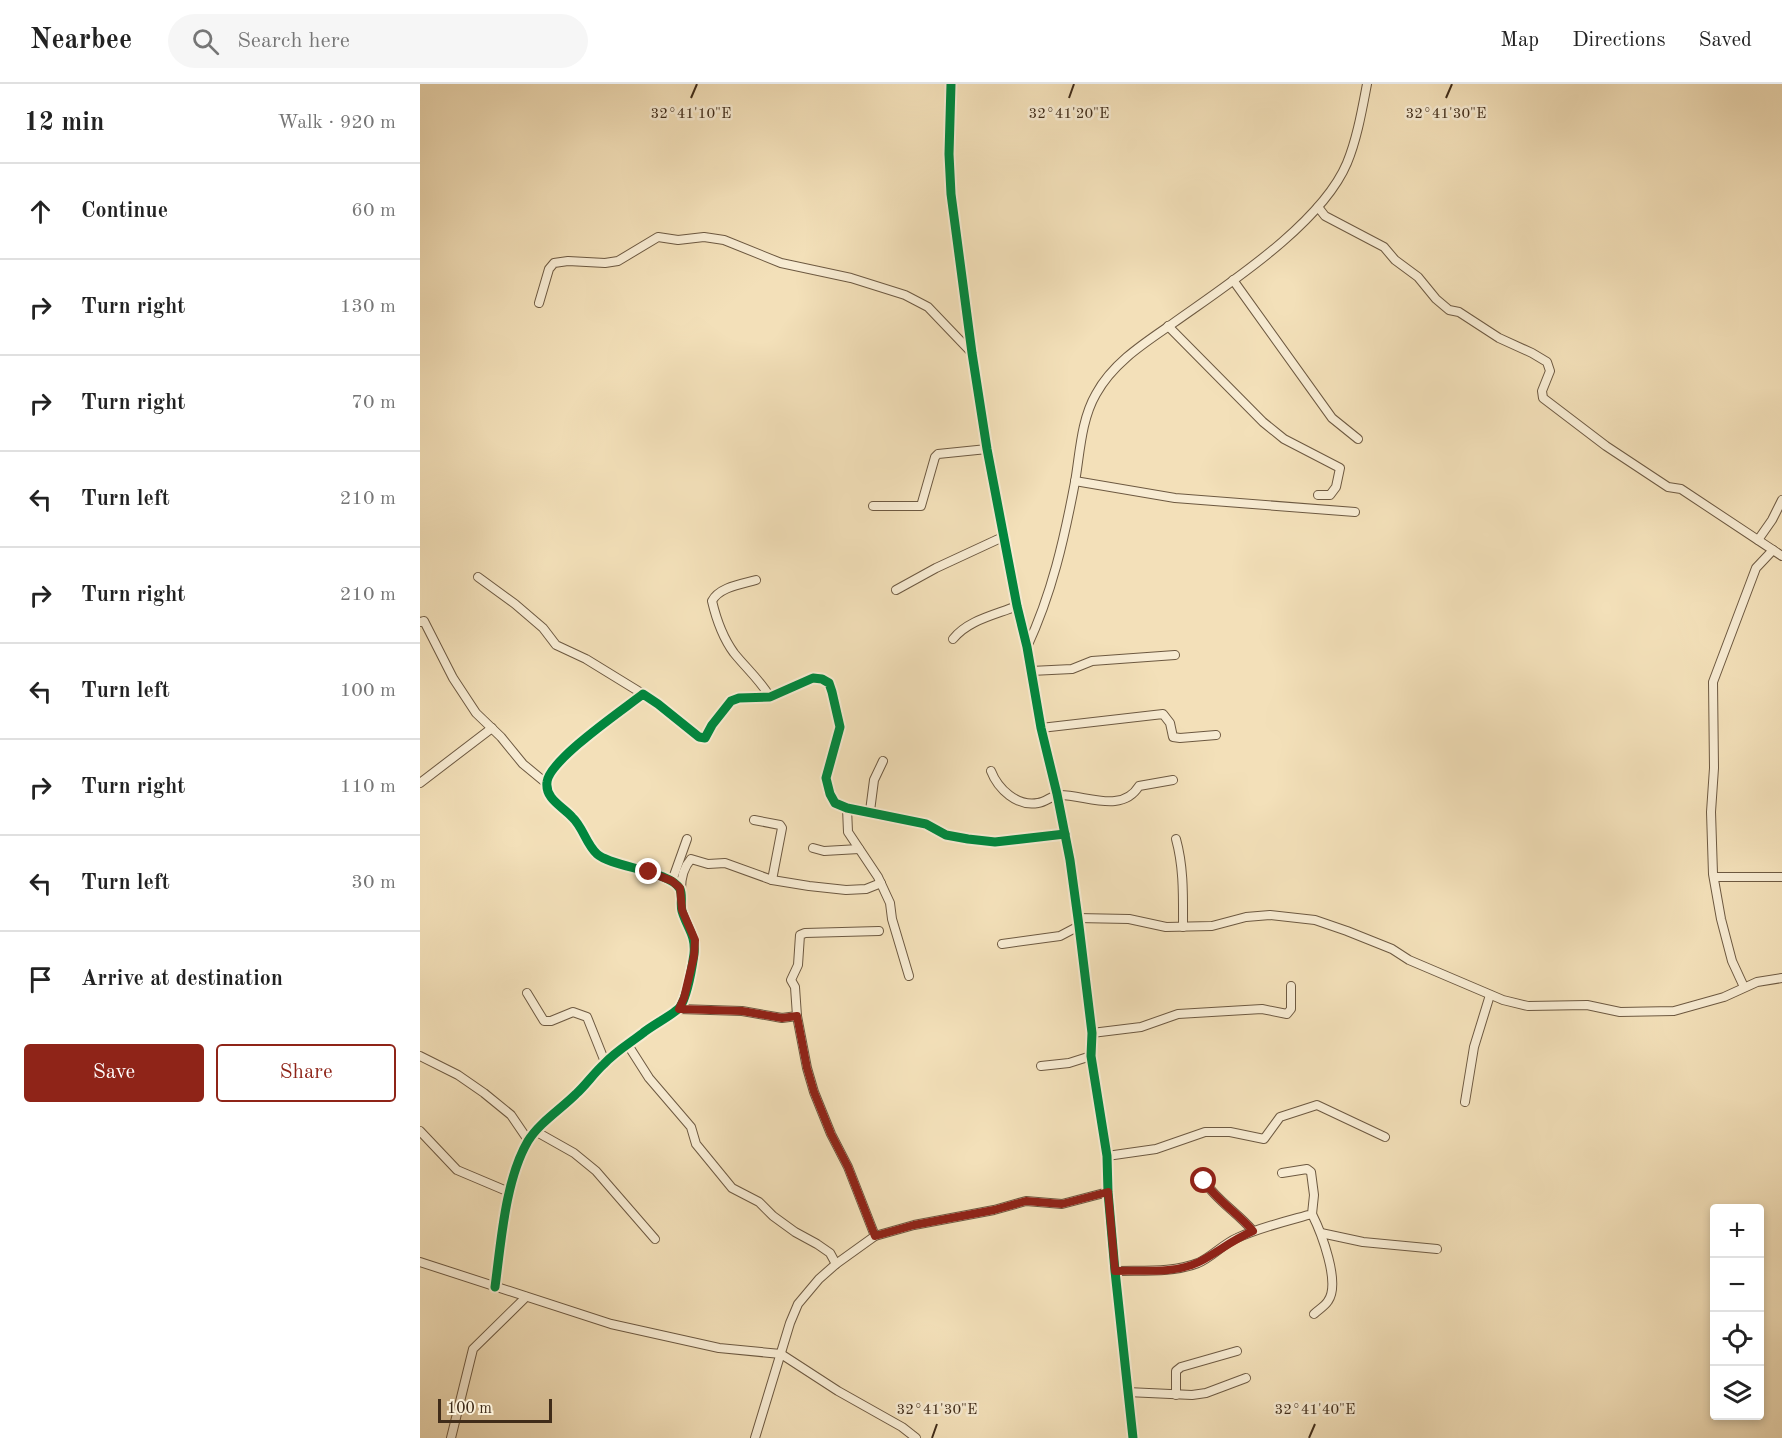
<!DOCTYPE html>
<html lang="en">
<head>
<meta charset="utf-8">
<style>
	:root { --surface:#fff; --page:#f6f6f6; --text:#222; --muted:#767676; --line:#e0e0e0; --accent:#8f2418 }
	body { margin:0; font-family:"Old Standard TT",serif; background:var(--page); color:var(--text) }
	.controls { position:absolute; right:18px; bottom:18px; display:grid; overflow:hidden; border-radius:6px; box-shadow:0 3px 9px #0003 }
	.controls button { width:54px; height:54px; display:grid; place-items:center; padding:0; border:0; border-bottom:2px solid var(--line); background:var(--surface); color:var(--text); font:30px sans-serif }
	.scale { position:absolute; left:18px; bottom:15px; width:114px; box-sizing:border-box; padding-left:6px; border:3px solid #402c19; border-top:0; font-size:16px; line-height:21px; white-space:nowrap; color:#402c19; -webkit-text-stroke:4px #f7ebd2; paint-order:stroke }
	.stop { position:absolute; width:18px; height:18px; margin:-14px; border:4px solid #8f2418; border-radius:50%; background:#fff }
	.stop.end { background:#8f2418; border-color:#fff; box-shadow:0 2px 6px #0008 }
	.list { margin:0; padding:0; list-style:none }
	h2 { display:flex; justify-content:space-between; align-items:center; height:78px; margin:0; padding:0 24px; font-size:26px }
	h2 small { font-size:20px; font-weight:400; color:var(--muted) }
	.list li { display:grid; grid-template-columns:39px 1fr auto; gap:18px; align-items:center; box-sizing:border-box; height:96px; padding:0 24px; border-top:2px solid var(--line) }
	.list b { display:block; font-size:22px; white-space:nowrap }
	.list em { font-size:20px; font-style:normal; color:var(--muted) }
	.actions { display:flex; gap:12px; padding:18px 24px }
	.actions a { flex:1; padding:14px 0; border:2px solid var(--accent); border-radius:6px; text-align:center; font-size:21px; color:var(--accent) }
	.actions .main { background:var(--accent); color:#fff }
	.icon { flex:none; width:33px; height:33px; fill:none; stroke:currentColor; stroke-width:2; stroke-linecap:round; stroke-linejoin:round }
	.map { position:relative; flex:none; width:1362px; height:1354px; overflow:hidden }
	header { display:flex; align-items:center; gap:36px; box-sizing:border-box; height:84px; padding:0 30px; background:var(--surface); border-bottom:2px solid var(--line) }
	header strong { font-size:28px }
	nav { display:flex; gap:33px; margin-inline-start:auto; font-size:21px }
	.search { width:420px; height:54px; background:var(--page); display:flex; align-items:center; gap:15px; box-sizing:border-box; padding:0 21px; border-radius:33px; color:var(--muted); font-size:22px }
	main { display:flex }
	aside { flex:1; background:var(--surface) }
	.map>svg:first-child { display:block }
</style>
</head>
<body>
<header>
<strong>Nearbee</strong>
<div class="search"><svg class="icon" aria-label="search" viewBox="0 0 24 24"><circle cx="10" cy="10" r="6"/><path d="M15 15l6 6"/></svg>Search here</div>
<nav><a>Map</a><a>Directions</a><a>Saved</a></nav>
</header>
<main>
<aside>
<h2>12 min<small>Walk · 920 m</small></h2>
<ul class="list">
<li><svg class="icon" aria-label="ahead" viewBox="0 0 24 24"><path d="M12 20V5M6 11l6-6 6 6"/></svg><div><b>Continue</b></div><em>60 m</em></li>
<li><svg class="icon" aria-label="right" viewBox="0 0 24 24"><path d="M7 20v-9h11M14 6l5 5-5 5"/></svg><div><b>Turn right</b></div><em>130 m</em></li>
<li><svg class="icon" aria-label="right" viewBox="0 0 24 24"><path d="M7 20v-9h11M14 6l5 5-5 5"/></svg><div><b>Turn right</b></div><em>70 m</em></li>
<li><svg class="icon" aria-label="left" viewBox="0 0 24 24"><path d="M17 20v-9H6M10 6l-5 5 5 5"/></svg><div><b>Turn left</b></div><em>210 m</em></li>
<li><svg class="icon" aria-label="right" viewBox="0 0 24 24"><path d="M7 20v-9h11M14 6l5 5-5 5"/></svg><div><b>Turn right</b></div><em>210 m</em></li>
<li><svg class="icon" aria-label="left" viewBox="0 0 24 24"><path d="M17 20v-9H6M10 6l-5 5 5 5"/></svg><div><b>Turn left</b></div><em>100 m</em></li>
<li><svg class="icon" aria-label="right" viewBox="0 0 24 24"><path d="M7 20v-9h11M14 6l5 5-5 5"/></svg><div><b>Turn right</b></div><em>110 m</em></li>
<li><svg class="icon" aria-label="left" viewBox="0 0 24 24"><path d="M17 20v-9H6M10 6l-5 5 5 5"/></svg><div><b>Turn left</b></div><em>30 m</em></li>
<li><svg class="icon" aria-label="arrive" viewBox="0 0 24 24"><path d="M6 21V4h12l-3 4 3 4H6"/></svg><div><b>Arrive at destination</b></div></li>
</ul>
<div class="actions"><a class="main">Save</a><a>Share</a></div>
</aside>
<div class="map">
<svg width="1362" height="1354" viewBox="0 0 1362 1354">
	<rect width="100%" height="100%" fill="#f3e0b9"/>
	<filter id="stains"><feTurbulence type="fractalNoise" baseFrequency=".00333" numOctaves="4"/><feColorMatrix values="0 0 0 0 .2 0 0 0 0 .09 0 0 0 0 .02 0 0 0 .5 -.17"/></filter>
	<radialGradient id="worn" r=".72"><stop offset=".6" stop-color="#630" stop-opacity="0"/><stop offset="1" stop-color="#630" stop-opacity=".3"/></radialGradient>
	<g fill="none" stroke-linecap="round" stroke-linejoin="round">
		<defs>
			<g id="minor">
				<polyline points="531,0 529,70 531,110 552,269 567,365 597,522 607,563 621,644 637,710 650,776 659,842 672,949 671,972 687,1072 688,1108 695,1187 713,1354"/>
				<polyline points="898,123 905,132 964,163 975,176 998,193 1016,215 1029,226 1039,228 1079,254 1112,269 1127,278 1130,287 1122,307 1123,314 1186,362 1248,403 1261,405 1362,472"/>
				<polyline points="813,196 912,334 938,355"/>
				<polyline points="119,219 129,185 134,179 148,177 185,179 198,177 238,153 258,156 284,153 304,156 361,179 431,194 485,211 508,223 552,269"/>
				<polyline points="748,242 843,338 864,355 920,384 916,403 910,411 898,411"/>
				<polyline points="655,397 755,414 935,428"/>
				<polyline points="453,422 501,422 515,373 518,370 567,365"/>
				<polyline points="1338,456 1352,436 1362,416"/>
				<polyline points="58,493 95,520 123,544 136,561 166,575 223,610"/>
				<path d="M336,496C322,500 299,503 292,517C296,534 303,554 314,569C326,584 340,596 350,613"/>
				<polyline points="476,506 516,484 585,452"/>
				<polyline points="0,538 4,537 33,594 56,629 81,653 103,680 126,699"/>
				<path d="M533,555C548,536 575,531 597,522"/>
				<path d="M607,563C632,509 644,456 655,398C660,369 661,336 676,310C693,279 723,260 752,240C805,202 901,141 927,79C937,55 942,26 947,0"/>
				<polyline points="611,587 652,585 672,577 755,571"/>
				<polyline points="621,644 743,630 750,639 753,653 760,654 796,651"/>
				<path d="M571,687C578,705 597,723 618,719C626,718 632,711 640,711C666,711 702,730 719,702L753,696"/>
				<polyline points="0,699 72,644"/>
				<polyline points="427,724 428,748 458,793 470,819 472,835 489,892"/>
				<polyline points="450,727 454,696 463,677"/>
				<polyline points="334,736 360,741 362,744 352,796"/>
				<path d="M756,755C764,784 763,813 763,843"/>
				<polyline points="393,764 404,767 439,765"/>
				<polyline points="1294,793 1362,793"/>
				<polyline points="252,797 267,755"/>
				<path d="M261,805C261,794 264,783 271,775L288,780L305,779L352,796L389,802L426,806L446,805L461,799"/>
				<polyline points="657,834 709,835 746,843 792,842 826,833 850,831 895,836 927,847 972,865 989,876 1083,916 1108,922 1167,921 1200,928 1254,927 1304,913 1337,898 1362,894"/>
				<polyline points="582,860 640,852 659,842"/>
				<polyline points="1324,903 1312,877 1301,835 1293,790 1291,728 1294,684 1293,598 1336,484 1353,466"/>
				<polyline points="107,909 124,937 131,937 153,928 167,933 185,978"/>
				<polyline points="259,925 322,927 362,934 377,932"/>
				<polyline points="672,949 721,943 758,930 842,925 867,930 871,925 871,902"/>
				<polyline points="208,961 229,994 271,1043 276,1060 312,1104 339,1118 353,1132 375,1148 397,1160 410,1169 416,1180"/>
				<polyline points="0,972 38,991 64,1009 91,1031 108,1056"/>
				<polyline points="621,982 649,979 671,972"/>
				<polyline points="1045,1018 1054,963 1070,911"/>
				<polyline points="0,1047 37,1086 89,1108"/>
				<polyline points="115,1047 154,1069 176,1087 235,1155"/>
				<polyline points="687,1072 736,1065 785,1048 810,1048 844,1055 860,1033 897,1021 965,1053"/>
				<path d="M784,1097C797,1117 818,1129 833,1147"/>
				<path d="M892,1130C901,1148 921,1199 908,1217C905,1222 898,1226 894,1230"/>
				<polyline points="901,1149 943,1158 1017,1165"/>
				<polyline points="455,1152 428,1083 411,1050 394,1008 387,984 377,932 375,903 371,896 378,881 380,851 385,849 459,847"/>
				<polyline points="0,1178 191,1240 299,1264 361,1270 418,1307 482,1343 496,1354"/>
				<path d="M695,1187C721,1186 753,1189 778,1179C792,1173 803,1160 817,1154C841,1143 867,1137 892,1130L894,1111L891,1088L887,1085L862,1089"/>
				<path d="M75,1203C81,1159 85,1096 108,1057C119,1039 141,1025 156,1010C166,1001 174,989 184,980C195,968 210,959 223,949C231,942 256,929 260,923C267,912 272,884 274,870C276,851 267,844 262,827C260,820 263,812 260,805C251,787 191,783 177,770C166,760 163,743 152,733C142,722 125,715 127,698C129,676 204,625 223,610L238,620L279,653L285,654L292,641L311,617L319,614L350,613L393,594L402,595L409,599L412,608L420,643L406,694L410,710L415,719L427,724L506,740L526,751L548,755L575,758L645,750"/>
				<polyline points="707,1308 772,1311 786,1309 826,1294"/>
				<polyline points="756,1311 756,1287 761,1283 817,1267"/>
				<polyline points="31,1354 53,1265 106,1213"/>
				<polyline points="335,1354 370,1239 378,1220 399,1195 416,1180 455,1152 494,1141 574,1126 606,1117 642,1120 688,1108"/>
			</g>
		</defs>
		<use href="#minor" stroke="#6d5941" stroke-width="10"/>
		<use href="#minor" stroke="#f7ebd2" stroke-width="8"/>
		<defs>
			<g id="cycleway">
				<polyline points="531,0 529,70 531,110 552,269 567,365 597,522 607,563 621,644 637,710 650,776 659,842 672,949 671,972 687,1072 688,1108 695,1187 713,1354"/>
				<path d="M75,1203C81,1159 85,1096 108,1057C119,1039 141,1025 156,1010C166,1001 174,989 184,980C195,968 210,959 223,949C231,942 256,929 260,923C267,912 272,884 274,870C276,851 267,844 262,827C260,820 263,812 260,805C251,787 191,783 177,770C166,760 163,743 152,733C142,722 125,715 127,698C129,676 204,625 223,610L238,620L279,653L285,654L292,641L311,617L319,614L350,613L393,594L402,595L409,599L412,608L420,643L406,694L410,710L415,719L427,724L506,740L526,751L548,755L575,758L645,750"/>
			</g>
		</defs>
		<use href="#cycleway" stroke="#f7ebd2" stroke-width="13"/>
		<use href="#cycleway" stroke="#00873e" stroke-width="9"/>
	</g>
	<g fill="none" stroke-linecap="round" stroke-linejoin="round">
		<path stroke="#8f2418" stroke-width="8" d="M229,788L252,797L260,804L262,826L275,856L274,872L264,914L259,925L322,927L362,934L377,932L387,984L394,1008L411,1050L428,1083L455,1152L494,1141L574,1126L606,1117L642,1120L688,1108L695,1187C721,1186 755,1190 779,1178C798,1168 812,1156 833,1147C818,1129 797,1117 784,1097"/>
	</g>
	<path fill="none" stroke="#402c19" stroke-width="2" d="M271,14L277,0M649,14L654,0M1026,14L1032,0M512,1354L517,1340M889,1354L895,1340"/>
	<g font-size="15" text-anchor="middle" fill="#402c19" stroke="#f7ebd2" stroke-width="5" stroke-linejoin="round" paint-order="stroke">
		<text x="271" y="34">32°41'10"E</text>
		<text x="649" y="34">32°41'20"E</text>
		<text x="1026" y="34">32°41'30"E</text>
		<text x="517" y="1330">32°41'30"E</text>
		<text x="895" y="1330">32°41'40"E</text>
	</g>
	<rect width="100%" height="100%" filter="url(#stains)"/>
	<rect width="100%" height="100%" fill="url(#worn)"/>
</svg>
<div class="controls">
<button>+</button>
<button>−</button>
<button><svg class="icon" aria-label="locate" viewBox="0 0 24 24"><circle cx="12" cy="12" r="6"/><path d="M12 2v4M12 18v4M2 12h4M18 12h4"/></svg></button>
<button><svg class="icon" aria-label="layers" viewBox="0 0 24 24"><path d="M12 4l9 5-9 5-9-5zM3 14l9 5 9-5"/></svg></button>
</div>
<div class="scale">100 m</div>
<div class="stop" style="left:784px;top:1097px"></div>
<div class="stop end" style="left:229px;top:788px"></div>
</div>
</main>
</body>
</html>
